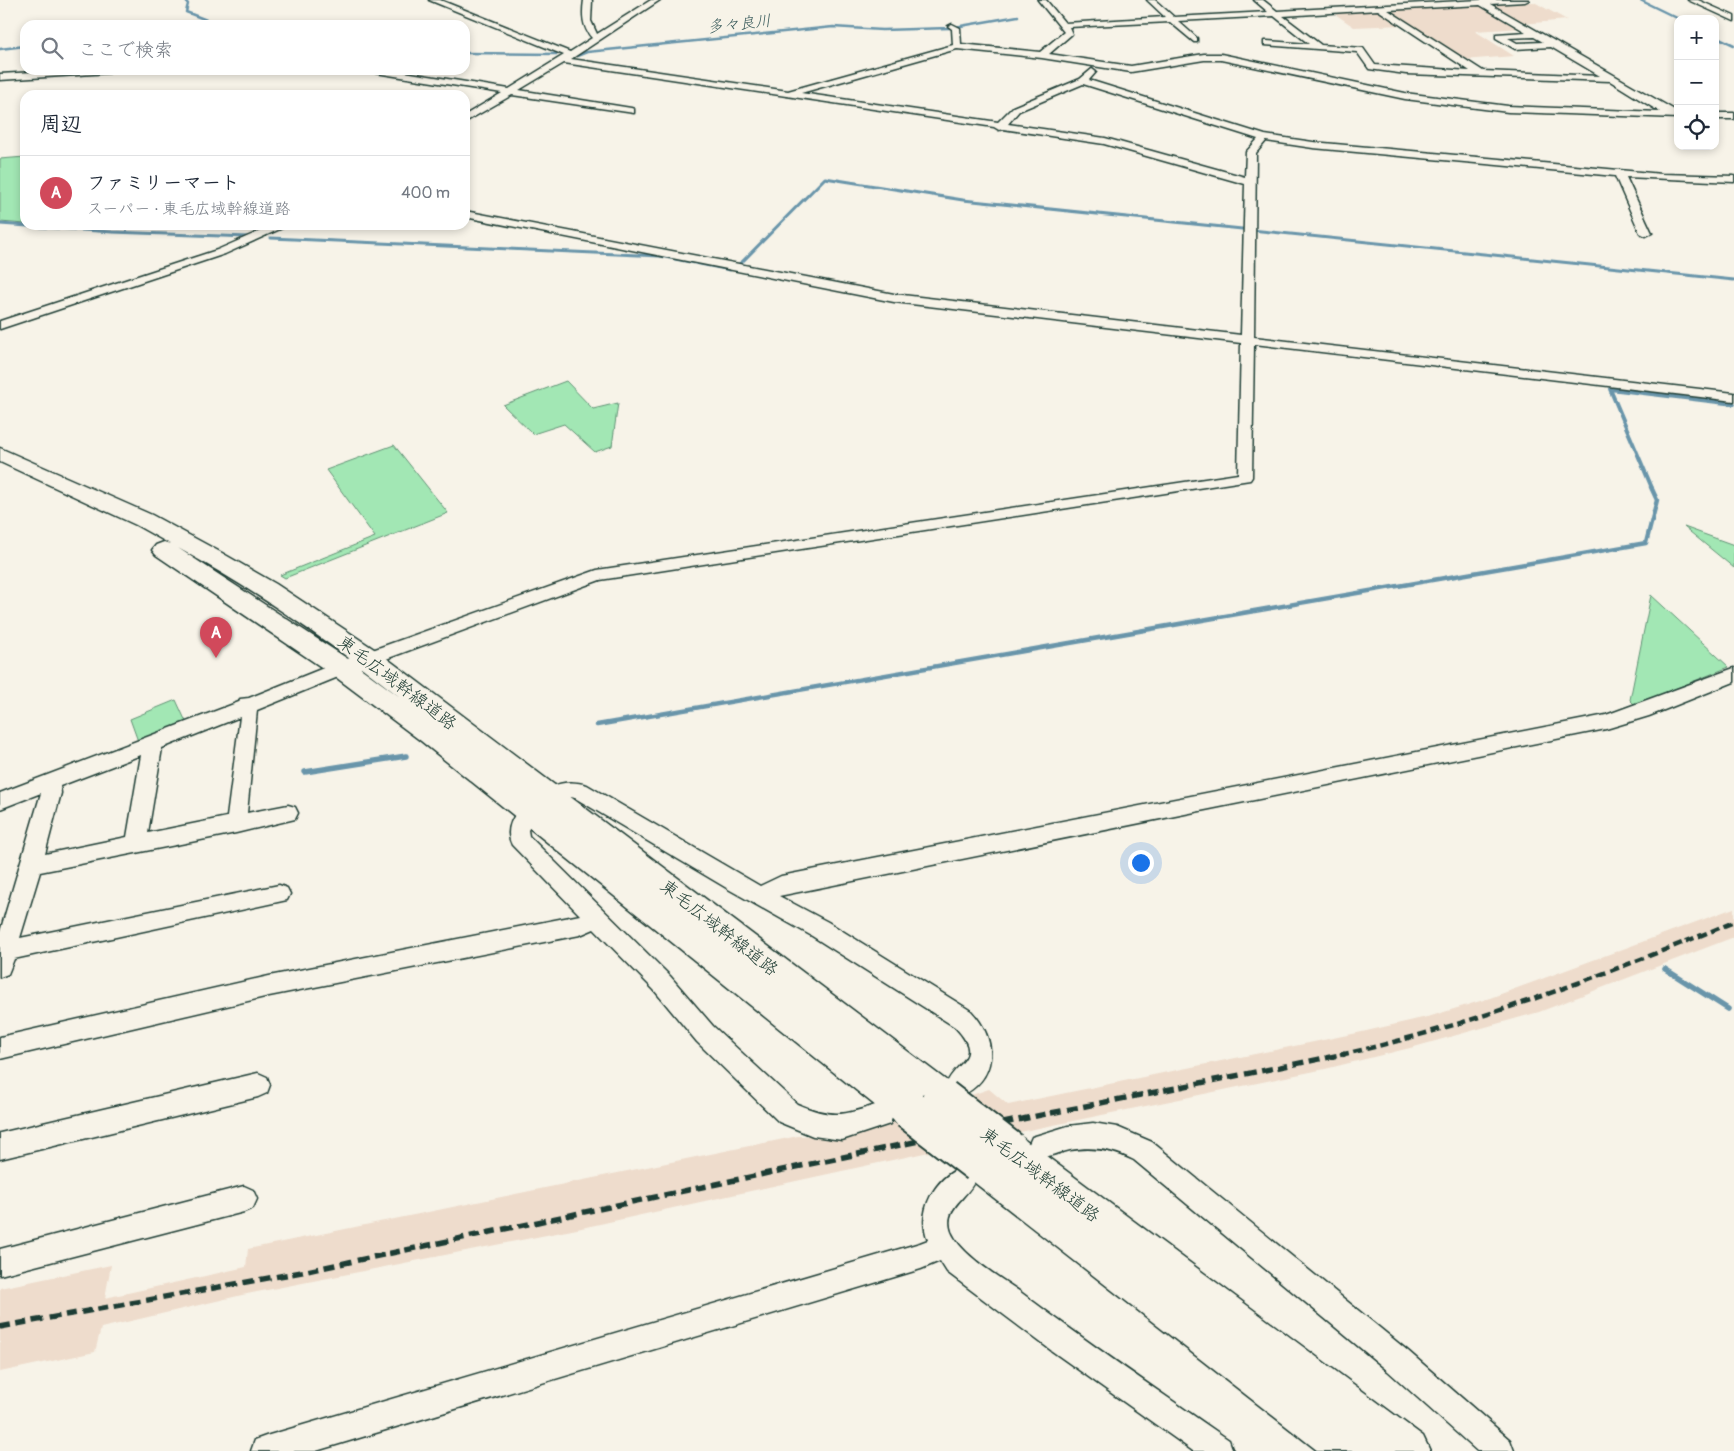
<!DOCTYPE html>
<html lang="ja">
<head>
<meta charset="utf-8">
<style>
	:root { --surface:#fff; --page:#f2f2f3; --text:#1f2937; --muted:#747a83; --line:#e0e1e3; --accent:#d1495b }
	body { margin:0; font-family:Pangolin,"Klee One",sans-serif; background:var(--page); color:var(--text) }
	.controls { position:absolute; right:15px; top:15px; display:grid; overflow:hidden; border-radius:10px; box-shadow:0 2px 8px #0003 }
	.controls button { width:45px; height:45px; display:grid; place-items:center; padding:0; border:0; border-bottom:1px solid var(--line); background:var(--surface); color:var(--text); font:25px sans-serif }
	.you { position:absolute; left:1140px; top:862px; width:18px; height:18px; margin:-12px; border:4px solid #fff; border-radius:50%; background:#1a73e8; box-shadow:0 0 0 8px #1a73e833 }
	.badge { display:grid; place-items:center; width:32px; height:32px; border-radius:50%; background:var(--accent); color:#fff; font-size:16px; font-weight:700 }
	.pin { position:absolute; translate:-50% -41px; filter:drop-shadow(0 1px 2px #0008) }
	.pin::after { content:''; position:absolute; top:26px; width:18px; height:15px; background:inherit; clip-path:polygon(0 0,100% 0,50% 100%) }
	.list { margin:0; padding:0; list-style:none }
	h2 { display:flex; justify-content:space-between; align-items:center; height:65px; margin:0; padding:0 20px; font-size:21px }
	h2 small { font-size:16px; font-weight:400; color:var(--muted) }
	.list li { display:grid; grid-template-columns:32px 1fr auto; gap:15px; align-items:center; box-sizing:border-box; height:75px; padding:0 20px; border-top:1px solid var(--line) }
	.list b { display:block; font-size:19px; white-space:nowrap }
	.list p { margin:0; font-size:16px; white-space:nowrap; color:var(--muted) }
	.list em { font-size:16px; font-style:normal; color:var(--muted) }
	.icon { flex:none; width:28px; height:28px; fill:none; stroke:currentColor; stroke-width:2; stroke-linecap:round; stroke-linejoin:round }
	.map { position:relative; flex:none; width:1734px; height:1451px; overflow:hidden }
	.search { position:absolute; background:var(--surface); box-shadow:0 2px 8px #0003; left:20px; top:20px; width:450px; height:55px; display:flex; align-items:center; gap:12px; box-sizing:border-box; padding:0 18px; border-radius:15px; color:var(--muted); font-size:19px }
	.panel { position:absolute; background:var(--surface); box-shadow:0 2px 8px #0003; left:20px; top:90px; width:450px; height:140px; border-radius:15px }
	.map>svg:first-child { display:block }
</style>
</head>
<body>
<div class="map">
<svg width="1734" height="1451" viewBox="0 0 1734 1451">
	<rect width="100%" height="100%" fill="#f7f3e8"/>
	<filter id="ink" filterUnits="userSpaceOnUse"><feTurbulence type="fractalNoise" baseFrequency=".02" numOctaves="2"/><feDisplacementMap in="SourceGraphic" scale="10" xChannelSelector="R" yChannelSelector="G"/><feConvolveMatrix kernelMatrix="1 2 1 2 8 2 1 2 1" color-interpolation-filters="sRGB"/></filter>
	<g filter="url(#ink)">
		<g fill="#eedccc">
			<polygon points="1534,2 1567,20 1522,24 1487,3"/>
			<polygon points="1481,4 1522,28 1475,31 1514,56 1463,60 1386,9"/>
			<polygon points="1379,9 1403,25 1354,27 1332,12"/>
			<polygon points="1734,908 1734,937 1539,1012 1414,1047 1325,1069 1034,1129 577,1229 242,1295 101,1328 95,1352 0,1372 0,1288 111,1265 105,1298 246,1267 248,1249 798,1136 842,1135 869,1130 989,1089 1008,1105 1362,1032 1431,1016 1490,998"/>
		</g>
		<g fill="#a2e7b4" stroke="#609274">
			<polygon points="25,157 25,224 0,222 0,159"/>
			<polygon points="566,381 593,409 618,403 612,446 595,452 564,424 533,434 503,405"/>
			<polygon points="394,445 448,513 285,578 280,575 375,537 326,470"/>
			<polygon points="1684,527 1734,545 1734,568"/>
			<polygon points="1651,595 1729,667 1635,705 1630,700"/>
			<polygon points="176,700 187,724 139,744 130,719"/>
		</g>
		<g fill="none" stroke-linecap="round" stroke-linejoin="round">
			<g stroke="#6995aa" stroke-width="2.5">
				<polyline points="185,0 188,4 186,12 209,21 210,25"/>
				<polyline points="1640,0 1679,19"/>
				<polyline points="1715,36 1734,45"/>
				<polyline points="0,49 25,46"/>
				<polyline points="465,53 558,54"/>
				<polyline points="577,56 587,52 833,27 882,30 949,28 1018,16"/>
			</g>
			<g stroke="#6995aa" stroke-width="3">
				<polyline points="0,224 112,232 249,237"/>
				<polyline points="271,238 660,256 730,270 742,262 825,178 963,200 1734,280"/>
			</g>
			<polyline stroke="#6995aa" stroke-width="4" points="1652,488 1610,389 1734,404"/>
			<polyline stroke="#6995aa" stroke-width="4.5" points="597,725 1646,543 1657,500 1651,487"/>
			<g stroke="#6995aa" stroke-width="5.5">
				<polyline points="305,772 406,756"/>
				<polyline points="1665,969 1728,1009"/>
			</g>
			<defs>
				<g id="minor">
					<path d="M429,0H440L570,52L592,38C582,27 582,14 584,0H592L591,21L597,34L651,0H660L571,59L788,91L953,45L952,29L948,26L952,24L960,28L961,44L1040,52L1064,32L1038,0H1046L1065,23L1165,17L1147,0H1155L1174,17L1268,12L1254,0H1263L1277,11L1480,0H1529L1525,2L1490,4L1678,112V118L1508,112L1405,99L1221,60H1204L1131,72L1042,58L957,49L801,93L998,122L1013,107L1080,79L1092,69L1096,72L1089,80L1265,135L1313,142L1662,174L1734,176V182L1626,177L1652,233L1646,236L1640,233L1615,176L1313,148L1266,141L1256,153L1254,337L1734,393V401L1254,344L1252,477L1250,480L600,580L348,673L257,710L247,813L288,805L295,807L298,813L295,819L236,833L40,872L20,938L279,885L287,888L290,894L287,900L14,959L8,974L0,977V932L41,793L0,809V793L239,702L240,699L249,698L336,663L597,570L1238,474L1241,343L894,302L465,217V211L894,294L1241,335L1245,184L1104,144L1003,129L999,130L994,127L564,63L519,90L631,108L634,109V113L512,95L465,122V115L502,93L376,73L372,70H392L509,89L564,55ZM1480,5L1526,32L1496,34V38L1515,49L1551,47L1600,76L1483,71L1388,10ZM1378,10L1470,71L1375,65L1363,48L1321,45L1283,16ZM1274,16L1309,44L1267,41H1264V45L1357,52L1369,69L1406,74L1610,81L1660,112L1508,106L1405,93L1221,54H1204L1131,66L1049,54L1072,34L1069,27L1170,22L1194,42H1197V38L1178,21ZM1534,37L1543,42L1517,43L1508,38ZM1083,84L1258,139L1246,152L1245,177L1105,138L1008,124L1019,111ZM240,717L227,817L148,833L162,748ZM141,755L127,837L45,854L61,793L60,786Z"/>
					<polygon points="1688,0 1698,0 1734,16 1734,21"/>
					<polygon points="68,70 113,70 109,73 0,80 0,74"/>
					<rect x="1715" y="113" width="19" height="6"/>
					<polygon points="274,225 289,225 225,254 0,329 0,321 217,250"/>
					<path d="M1734,668V682L1649,716L1606,729L779,896L828,922L971,1011C999,1040 998,1081 958,1097L949,1093L946,1085C956,1060 985,1059 955,1027L812,936L730,890L575,798L571,797L549,807L542,805L539,799C548,782 571,780 587,785L760,886L781,876L1606,715Z"/>
					<path d="M529,805L536,807L539,813L528,830L529,836L670,976L713,1026L797,1104C834,1120 845,1115 881,1103L890,1106L893,1115L890,1124L842,1140L813,1136L779,1122L697,1042L654,990L594,929L580,935L269,996L0,1059V1037L269,976L580,915L512,845C504,830 513,810 529,805Z"/>
					<polygon points="258,1073 267,1077 270,1085 267,1093 258,1097 0,1159 0,1133"/>
					<path d="M1093,1123L1117,1127L1152,1142L1408,1351L1510,1440L1514,1451H1477L1388,1371L1134,1160C1113,1149 1093,1146 1070,1150C1056,1153 1045,1160 1032,1155L1028,1146L1032,1137L1068,1126Z"/>
					<path d="M962,1167L971,1171L975,1180C968,1198 942,1208 951,1232C961,1255 999,1277 1019,1291C1088,1343 1158,1391 1229,1440L1233,1451H1193L1052,1351L947,1272L940,1261L921,1269L316,1451H251L255,1440L266,1436L920,1243L928,1240C916,1211 935,1178 962,1167Z"/>
					<polygon points="244,1186 253,1190 257,1199 253,1208 244,1212 0,1275 0,1249"/>
				</g>
				<g id="highway">
					<path d="M0,448L152,515L222,553L276,584L377,651L955,1087L960,1099L955,1111L942,1117L928,1110L923,1123L910,1128L897,1123L421,741L333,675L156,555L152,550L156,545L164,542L170,544L136,525L0,462ZM178,548C256,591 330,642 400,697L351,661Z"/>
					<polygon points="1009,1132 1022,1138 1423,1436 1430,1451 1318,1451 966,1176 960,1163 966,1150 979,1144 991,1149 996,1138"/>
				</g>
			</defs>
			<use href="#minor" stroke="#1f3d34" stroke-width="3"/>
			<use href="#highway" stroke="#1f3d34" stroke-width="3"/>
			<use href="#minor" fill="#f7f3e8" fill-rule="evenodd"/>
			<use href="#highway" fill="#f7f3e8" fill-rule="evenodd"/>
			<path stroke="#1f3d34" stroke-width="4.5" stroke-dasharray="9 4.5" stroke-linecap="butt" d="M1340,1055C1475,1025 1606,974 1734,922"/>
			<polyline stroke="#1f3d34" stroke-width="5.5" stroke-dasharray="11 5.5" stroke-linecap="butt" points="0,1327 307,1271 1046,1114 1345,1054"/>
			<defs>
				<g id="highway-bridge">
					<polyline points="942,1099 1009,1151"/>
					<polyline points="910,1110 979,1163"/>
				</g>
			</defs>
			<use href="#highway-bridge" stroke="#1f3d34" stroke-width="43" stroke-linecap="butt"/>
			<use href="#highway-bridge" stroke="#f7f3e8" stroke-width="39"/>
		</g>
	</g>
	<g text-anchor="middle" dominant-baseline="central" stroke-width="4" stroke-linejoin="round" paint-order="stroke">
		<g font-size="16" font-style="italic" fill="#385a5b" stroke="#f7f3e8">
			<text transform="translate(739 24) rotate(-6)">多々良川</text>
		</g>
		<g font-size="18" fill="#1f3d34" stroke="#f7f3e8">
			<text transform="translate(397 683) rotate(37)">東毛広域幹線道路</text>
			<text transform="translate(719 928) rotate(38)">東毛広域幹線道路</text>
			<text transform="translate(1040 1175) rotate(37)">東毛広域幹線道路</text>
		</g>
	</g>
</svg>
<div class="controls">
<button>+</button>
<button>−</button>
<button><svg class="icon" aria-label="locate" viewBox="0 0 24 24"><circle cx="12" cy="12" r="6"/><path d="M12 2v4M12 18v4M2 12h4M18 12h4"/></svg></button>
</div>
<div class="you"></div>
<div class="pin badge" style="left:216px;top:658px">A</div>
<div class="search"><svg class="icon" aria-label="search" viewBox="0 0 24 24"><circle cx="10" cy="10" r="6"/><path d="M15 15l6 6"/></svg>ここで検索</div>
<section class="panel">
<h2>周辺<small></small></h2>
<ul class="list">
<li><span class="badge">A</span><div><b>ファミリーマート</b><p>スーパー · 東毛広域幹線道路</p></div><em>400 m</em></li>
</ul>
</section>
</div>
</body>
</html>
